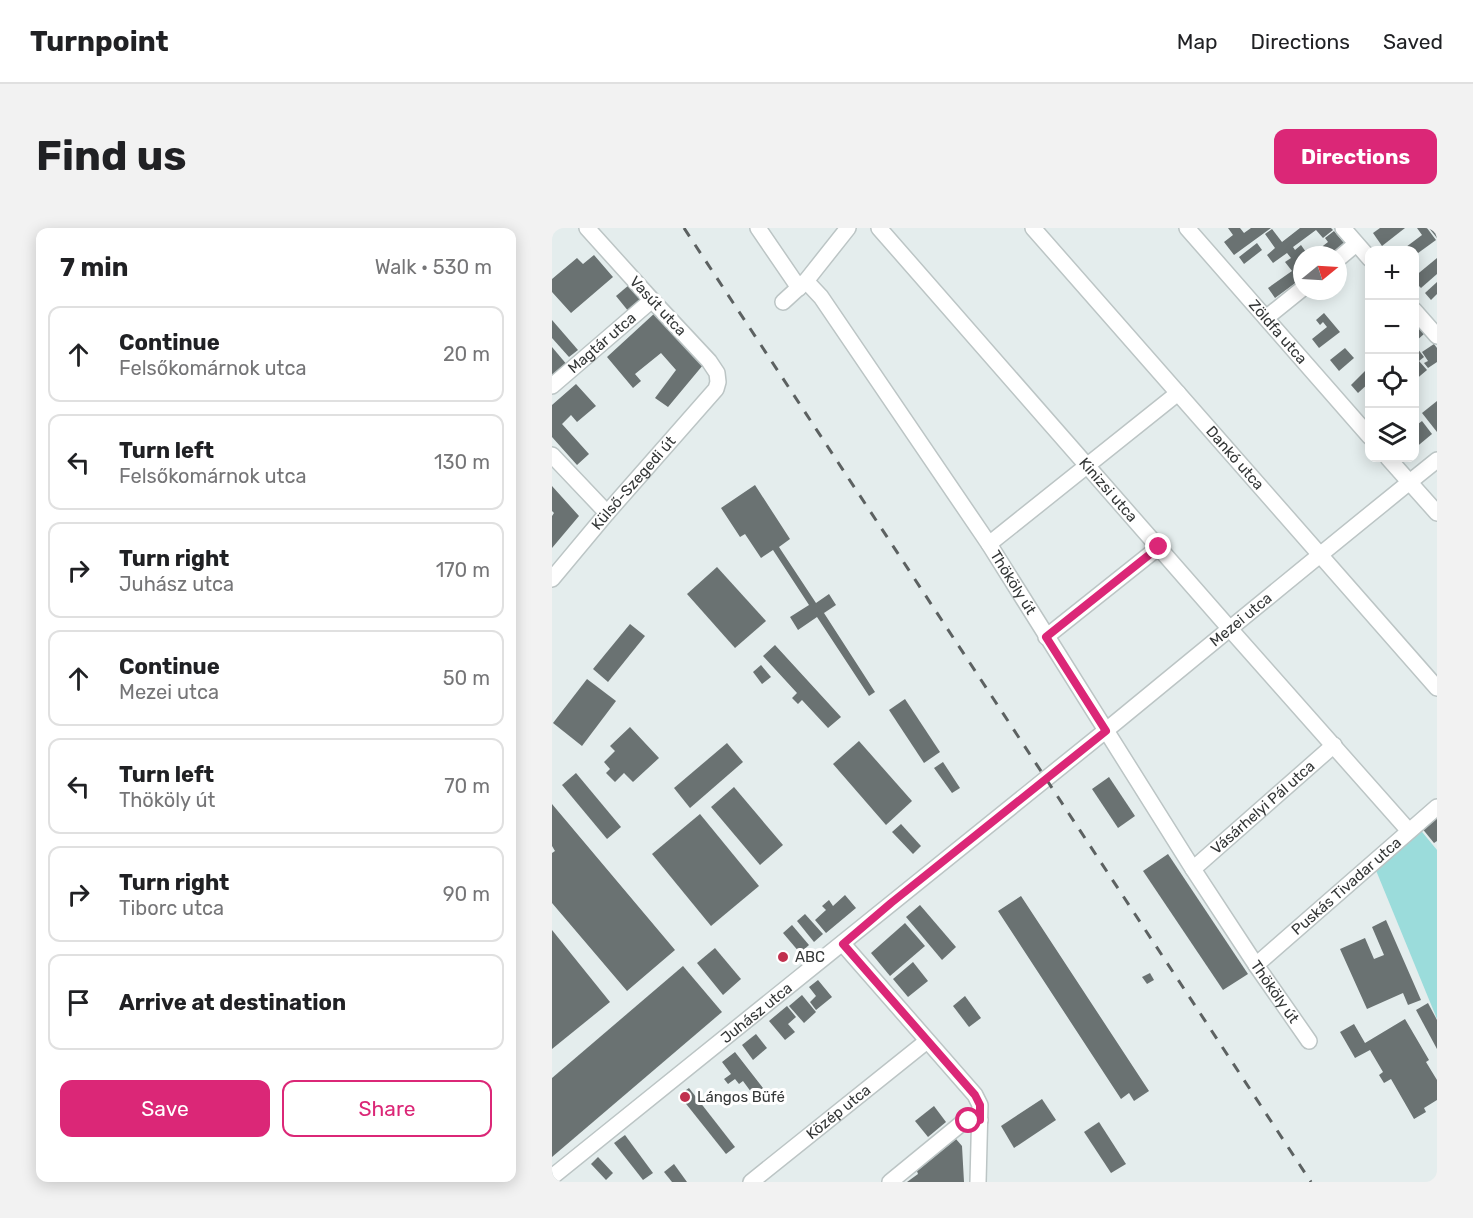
<!DOCTYPE html>
<html lang="en">
<head>
<meta charset="utf-8">
<style>
	:root { --surface:#fff; --page:#f2f2f2; --text:#202124; --muted:#757577; --line:#e0e0e0; --accent:#db2777 }
	body { margin:0; font-family:Rubik,sans-serif; background:var(--page); color:var(--text) }
	.controls { position:absolute; right:18px; top:18px; display:grid; overflow:hidden; border-radius:12px; box-shadow:0 3px 15px #0003 }
	.controls button { width:54px; height:54px; display:grid; place-items:center; padding:0; border:0; border-bottom:2px solid var(--line); background:var(--surface); color:var(--text); font:30px sans-serif }
	.compass { position:absolute; left:741px; top:18px; width:54px; height:54px; border-radius:50%; background:var(--surface); box-shadow:0 3px 15px #0003; rotate:72deg }
	.stop { position:absolute; width:18px; height:18px; margin:-14px; border:4px solid #db2777; border-radius:50%; background:#fff }
	.stop.end { background:#db2777; border-color:#fff; box-shadow:0 2px 6px #0008 }
	.list { margin:0; padding:0; list-style:none }
	h2 { display:flex; justify-content:space-between; align-items:center; height:78px; margin:0; padding:0 24px; font-size:26px }
	h2 small { font-size:20px; font-weight:400; color:var(--muted) }
	.list li { display:grid; grid-template-columns:39px 1fr auto; gap:18px; align-items:center; box-sizing:border-box; height:96px; margin:0 12px 12px; padding:0 12px; border:2px solid var(--line); border-radius:12px }
	.list b { display:block; font-size:22px; white-space:nowrap }
	.list p { margin:0; font-size:20px; white-space:nowrap; color:var(--muted) }
	.list em { font-size:20px; font-style:normal; color:var(--muted) }
	.actions { display:flex; gap:12px; padding:18px 24px }
	.actions a { flex:1; padding:14px 0; border:2px solid var(--accent); border-radius:12px; text-align:center; font-size:21px; color:var(--accent) }
	.actions .main { background:var(--accent); color:#fff }
	.icon { flex:none; width:33px; height:33px; fill:none; stroke:currentColor; stroke-width:2; stroke-linecap:round; stroke-linejoin:round }
	.map { position:relative; flex:none; width:885px; height:954px; overflow:hidden; border-radius:12px }
	header { display:flex; align-items:center; gap:36px; box-sizing:border-box; height:84px; padding:0 30px; background:var(--surface); border-bottom:2px solid var(--line) }
	header strong { font-size:28px }
	nav { display:flex; gap:33px; margin-inline-start:auto; font-size:21px }
	.intro { display:flex; align-items:center; justify-content:space-between; box-sizing:border-box; height:144px; padding:0 36px }
	h1 { margin:0; font-size:42px }
	.button { padding:15px 27px; border-radius:12px; background:var(--accent); color:#fff; font-size:21px; font-weight:700 }
	main { display:flex; gap:36px; padding:0 36px }
	aside { flex:1; background:var(--surface); border-radius:12px; box-shadow:0 3px 15px #0003 }
	.map>svg:first-child { display:block }
</style>
</head>
<body>
<header>
<strong>Turnpoint</strong>
<nav><a>Map</a><a>Directions</a><a>Saved</a></nav>
</header>
<div class="intro"><h1>Find us</h1><a class="button">Directions</a></div>
<main>
<aside>
<h2>7 min<small>Walk · 530 m</small></h2>
<ul class="list">
<li><svg class="icon" aria-label="ahead" viewBox="0 0 24 24"><path d="M12 20V5M6 11l6-6 6 6"/></svg><div><b>Continue</b><p>Felsőkomárnok utca</p></div><em>20 m</em></li>
<li><svg class="icon" aria-label="left" viewBox="0 0 24 24"><path d="M17 20v-9H6M10 6l-5 5 5 5"/></svg><div><b>Turn left</b><p>Felsőkomárnok utca</p></div><em>130 m</em></li>
<li><svg class="icon" aria-label="right" viewBox="0 0 24 24"><path d="M7 20v-9h11M14 6l5 5-5 5"/></svg><div><b>Turn right</b><p>Juhász utca</p></div><em>170 m</em></li>
<li><svg class="icon" aria-label="ahead" viewBox="0 0 24 24"><path d="M12 20V5M6 11l6-6 6 6"/></svg><div><b>Continue</b><p>Mezei utca</p></div><em>50 m</em></li>
<li><svg class="icon" aria-label="left" viewBox="0 0 24 24"><path d="M17 20v-9H6M10 6l-5 5 5 5"/></svg><div><b>Turn left</b><p>Thököly út</p></div><em>70 m</em></li>
<li><svg class="icon" aria-label="right" viewBox="0 0 24 24"><path d="M7 20v-9h11M14 6l5 5-5 5"/></svg><div><b>Turn right</b><p>Tiborc utca</p></div><em>90 m</em></li>
<li><svg class="icon" aria-label="arrive" viewBox="0 0 24 24"><path d="M6 21V4h12l-3 4 3 4H6"/></svg><div><b>Arrive at destination</b></div></li>
</ul>
<div class="actions"><a class="main">Save</a><a>Share</a></div>
</aside>
<div class="map">
<svg width="885" height="954" viewBox="0 0 885 954">
	<rect width="100%" height="100%" fill="#e4eded"/>
	<polygon fill="#9bdcdb" points="866,599 885,622 885,791 823,640"/>
	<g fill="#6a7272">
		<polygon points="676,0 688,0 692,5 699,0 719,0 682,27 672,14 681,7"/>
		<polygon points="748,0 779,0 781,2 771,10 764,2 741,19 743,22 749,17 756,27 750,27 750,43 743,48 746,53 723,70 716,60 740,43 733,34 739,30 735,25 721,35 715,27 723,20 713,6 720,1 730,14"/>
		<polygon points="828,0 853,0 830,18 821,5"/>
		<polygon points="865,0 875,0 884,12 862,28 862,22 850,22 870,7"/>
		<polygon points="877,0 885,0 885,10"/>
		<polygon points="782,3 792,15 778,27 772,27 767,21 776,14 773,10"/>
		<polygon points="705,15 710,22 692,36 687,29"/>
		<polygon points="42,27 61,49 19,85 0,64 0,51 25,30 31,36"/>
		<polygon points="885,30 885,46 869,60 862,53 862,49"/>
		<polygon points="885,54 885,66 879,72 873,65"/>
		<polygon points="77,57 90,73 77,84 64,68"/>
		<polygon points="104,84 151,137 116,179 103,170 124,142 109,125 83,146 89,153 81,160 55,129"/>
		<polygon points="772,85 788,104 767,120 760,111 775,99 771,94 768,97 764,92"/>
		<polygon points="0,92 26,122 17,129 0,110"/>
		<polygon points="862,94 873,105 862,115"/>
		<polygon points="882,116 885,120 885,134 876,140 872,135 876,133 870,124"/>
		<polygon points="0,119 16,138 0,152"/>
		<polygon points="793,120 802,130 787,143 778,132"/>
		<polygon points="865,120 872,129 867,133 875,142 862,153 862,122"/>
		<polygon points="815,141 818,144 818,154 806,165 799,157"/>
		<polygon points="24,156 44,178 25,194 19,187 10,196 37,226 25,237 0,209 0,177"/>
		<polygon points="885,173 885,204 870,185"/>
		<polygon points="870,193 880,206 862,221 862,199"/>
		<polygon points="203,257 238,311 227,319 264,375 277,366 284,377 272,385 323,464 317,468 265,389 246,402 238,389 257,377 221,322 209,330 193,306 188,309 169,280"/>
		<polygon points="0,258 27,288 0,320 0,288 2,285 0,283"/>
		<polygon points="165,339 214,393 183,420 135,366"/>
		<polygon points="78,396 93,408 56,454 41,441"/>
		<polygon points="223,417 289,489 276,500 250,472 246,476 240,470 245,465 211,428"/>
		<polygon points="209,437 219,449 210,456 201,444"/>
		<polygon points="35,451 64,473 30,518 1,495"/>
		<polygon points="353,471 388,524 372,535 337,482"/>
		<polygon points="78,499 107,530 81,554 72,545 63,554 54,545 58,541 52,534 63,523 58,518"/>
		<polygon points="307,513 360,573 334,597 281,536"/>
		<polygon points="175,515 191,534 138,580 122,560"/>
		<polygon points="391,534 408,560 400,565 382,540"/>
		<polygon points="24,545 69,599 55,611 10,557"/>
		<polygon points="557,549 583,588 566,600 540,561"/>
		<polygon points="182,559 231,617 208,637 159,579"/>
		<polygon points="0,576 123,722 75,763 0,675 0,625 3,623 0,618"/>
		<polygon points="148,586 207,658 159,698 100,626"/>
		<polygon points="885,586 885,613 882,615 869,599"/>
		<polygon points="349,596 369,618 361,626 340,604"/>
		<polygon points="616,626 696,746 671,762 591,643"/>
		<polygon points="293,667 304,680 274,705 263,692 274,682 270,678 277,672 281,678"/>
		<polygon points="469,668 597,863 582,873 577,865 569,871 446,683"/>
		<polygon points="368,677 404,719 390,732 354,689"/>
		<polygon points="253,686 271,706 262,714 245,693"/>
		<polygon points="834,692 869,772 856,777 851,765 815,781 788,721 813,710 822,731 832,727 820,699"/>
		<polygon points="353,695 373,718 338,748 319,725"/>
		<polygon points="240,697 257,717 248,725 231,705"/>
		<polygon points="0,702 58,774 0,821"/>
		<polygon points="163,720 189,751 171,767 145,735"/>
		<polygon points="361,734 376,753 356,769 341,751"/>
		<polygon points="131,738 170,784 0,929 0,850"/>
		<polygon points="598,745 602,752 595,756 590,749"/>
		<polygon points="266,752 280,769 264,782 258,774 264,768 257,759"/>
		<polygon points="250,767 264,784 252,795 237,778"/>
		<polygon points="413,768 429,790 417,799 401,778"/>
		<polygon points="876,775 885,792 885,821 864,782"/>
		<polygon points="235,778 244,789 236,796 243,804 233,812 217,793"/>
		<polygon points="853,791 877,832 874,834 885,852 885,872 872,880 874,884 862,891 839,851 832,855 827,847 831,844 818,822 803,830 788,804 802,796 813,815"/>
		<polygon points="204,806 215,820 201,832 190,817"/>
		<polygon points="183,824 211,860 202,868 191,853 187,856 183,851 176,856 172,851 179,846 170,834"/>
		<polygon points="137,860 183,919 174,926 127,867"/>
		<polygon points="490,871 504,892 462,920 449,898"/>
		<polygon points="382,878 394,894 376,909 363,893"/>
		<polygon points="547,894 574,936 559,945 532,904"/>
		<polygon points="73,907 101,945 91,952 62,915"/>
		<polygon points="404,911 410,918 412,954 355,954 366,946 365,943"/>
		<polygon points="46,929 61,945 54,952 39,936"/>
		<polygon points="122,936 135,954 120,954 112,944"/>
	</g>
	<g fill="none" stroke-linecap="round" stroke-linejoin="round">
		<defs>
			<g id="minor">
				<polyline points="206,0 247,60"/>
				<path id="s1" d="M327,0L678,401L857,603"/>
				<path id="s2" d="M481,0L885,460"/>
				<path id="s3" d="M635,0L818,209"/>
				<polyline points="791,0 818,31"/>
				<polyline points="786,31 804,16"/>
				<path id="s4" d="M254,53L269,69L437,316L641,641L704,737L757,813"/>
				<polyline points="231,74 254,53 296,0"/>
				<polyline points="862,82 885,108"/>
				<polyline points="714,90 750,61"/>
				<path id="s5" d="M0,158L100,72"/>
				<polyline points="0,227 55,285"/>
				<polyline points="836,230 885,285"/>
				<polyline points="437,316 626,165"/>
				<path id="s6" d="M0,351L55,285L164,161L166,154L165,145L157,133L100,72L35,0"/>
				<polyline points="494,409 607,319"/>
				<path id="s7" d="M641,641L782,517"/>
				<polyline points="291,716 423,867 428,877 426,954"/>
				<path id="s8" d="M704,737L885,579"/>
				<path id="s9" d="M0,949C185,801 369,653 552,504C663,413 773,322 885,232"/>
				<path id="s10" d="M199,954L375,813"/>
				<polyline points="338,954 410,895 428,892"/>
			</g>
		</defs>
		<use href="#minor" stroke="#bcc5c5" stroke-width="18"/>
		<use href="#minor" stroke="#fff" stroke-width="15"/>
		<polyline stroke="#5c6161" stroke-width="3" stroke-dasharray="10 10" stroke-linecap="butt" points="132,0 759,954"/>
	</g>
	<g fill="none" stroke-linecap="round" stroke-linejoin="round">
		<polyline stroke="#db2777" stroke-width="8" points="417,893 428,892 428,877 423,867 291,716 339,675 554,503 494,409 607,319"/>
	</g>
	<g fill="#c1304e" stroke="#fff" stroke-width="2">
		<circle cx="231" cy="729" r="6"/>
		<circle cx="133" cy="869" r="6"/>
	</g>
	<g text-anchor="middle" dominant-baseline="central" stroke-width="6" stroke-linejoin="round" paint-order="stroke">
		<g font-size="15" fill="#343737" stroke="#fff">
			<text transform="translate(106 78) rotate(47)">Vasút utca</text>
			<text stroke="none"><textPath href="#s3" startOffset="138">Zöldfa utca</textPath></text>
			<text stroke="none"><textPath href="#s5" startOffset="66">Magtár utca</textPath></text>
			<text stroke="none"><textPath href="#s2" startOffset="306">Dankó utca</textPath></text>
			<text stroke="none"><textPath href="#s6" startOffset="126">Külső-Szegedi út</textPath></text>
			<text stroke="none"><textPath href="#s1" startOffset="348">Kinizsi utca</textPath></text>
			<text stroke="none"><textPath href="#s4" startOffset="366">Thököly út</textPath></text>
			<text stroke="none"><textPath href="#s9" startOffset="886">Mezei utca</textPath></text>
			<text stroke="none"><textPath href="#s7" startOffset="93">Vásárhelyi Pál utca</textPath></text>
			<text stroke="none"><textPath href="#s8" startOffset="120">Puskás Tivadar utca</textPath></text>
			<text stroke="none"><textPath href="#s4" startOffset="852">Thököly út</textPath></text>
			<text stroke="none"><textPath href="#s9" startOffset="262">Juhász utca</textPath></text>
			<text stroke="none"><textPath href="#s10" startOffset="112">Közép utca</textPath></text>
		</g>
		<g font-size="15" fill="#343737" stroke="#fff" text-anchor="start">
			<text x="243" y="729">ABC</text>
			<text x="145" y="869">Lángos Büfé</text>
		</g>
	</g>
</svg>
<div class="controls">
<button>+</button>
<button>−</button>
<button><svg class="icon" aria-label="locate" viewBox="0 0 24 24"><circle cx="12" cy="12" r="6"/><path d="M12 2v4M12 18v4M2 12h4M18 12h4"/></svg></button>
<button><svg class="icon" aria-label="layers" viewBox="0 0 24 24"><path d="M12 4l9 5-9 5-9-5zM3 14l9 5 9-5"/></svg></button>
</div>
<svg class="compass" viewBox="-18 -18 36 36"><path d="M0-13l5 13h-10z" fill="#e53935"/><path d="M0 13l5-13h-10z" fill="#757577"/></svg>
<div class="stop" style="left:417px;top:893px"></div>
<div class="stop end" style="left:607px;top:319px"></div>
</div>
</main>
</body>
</html>
